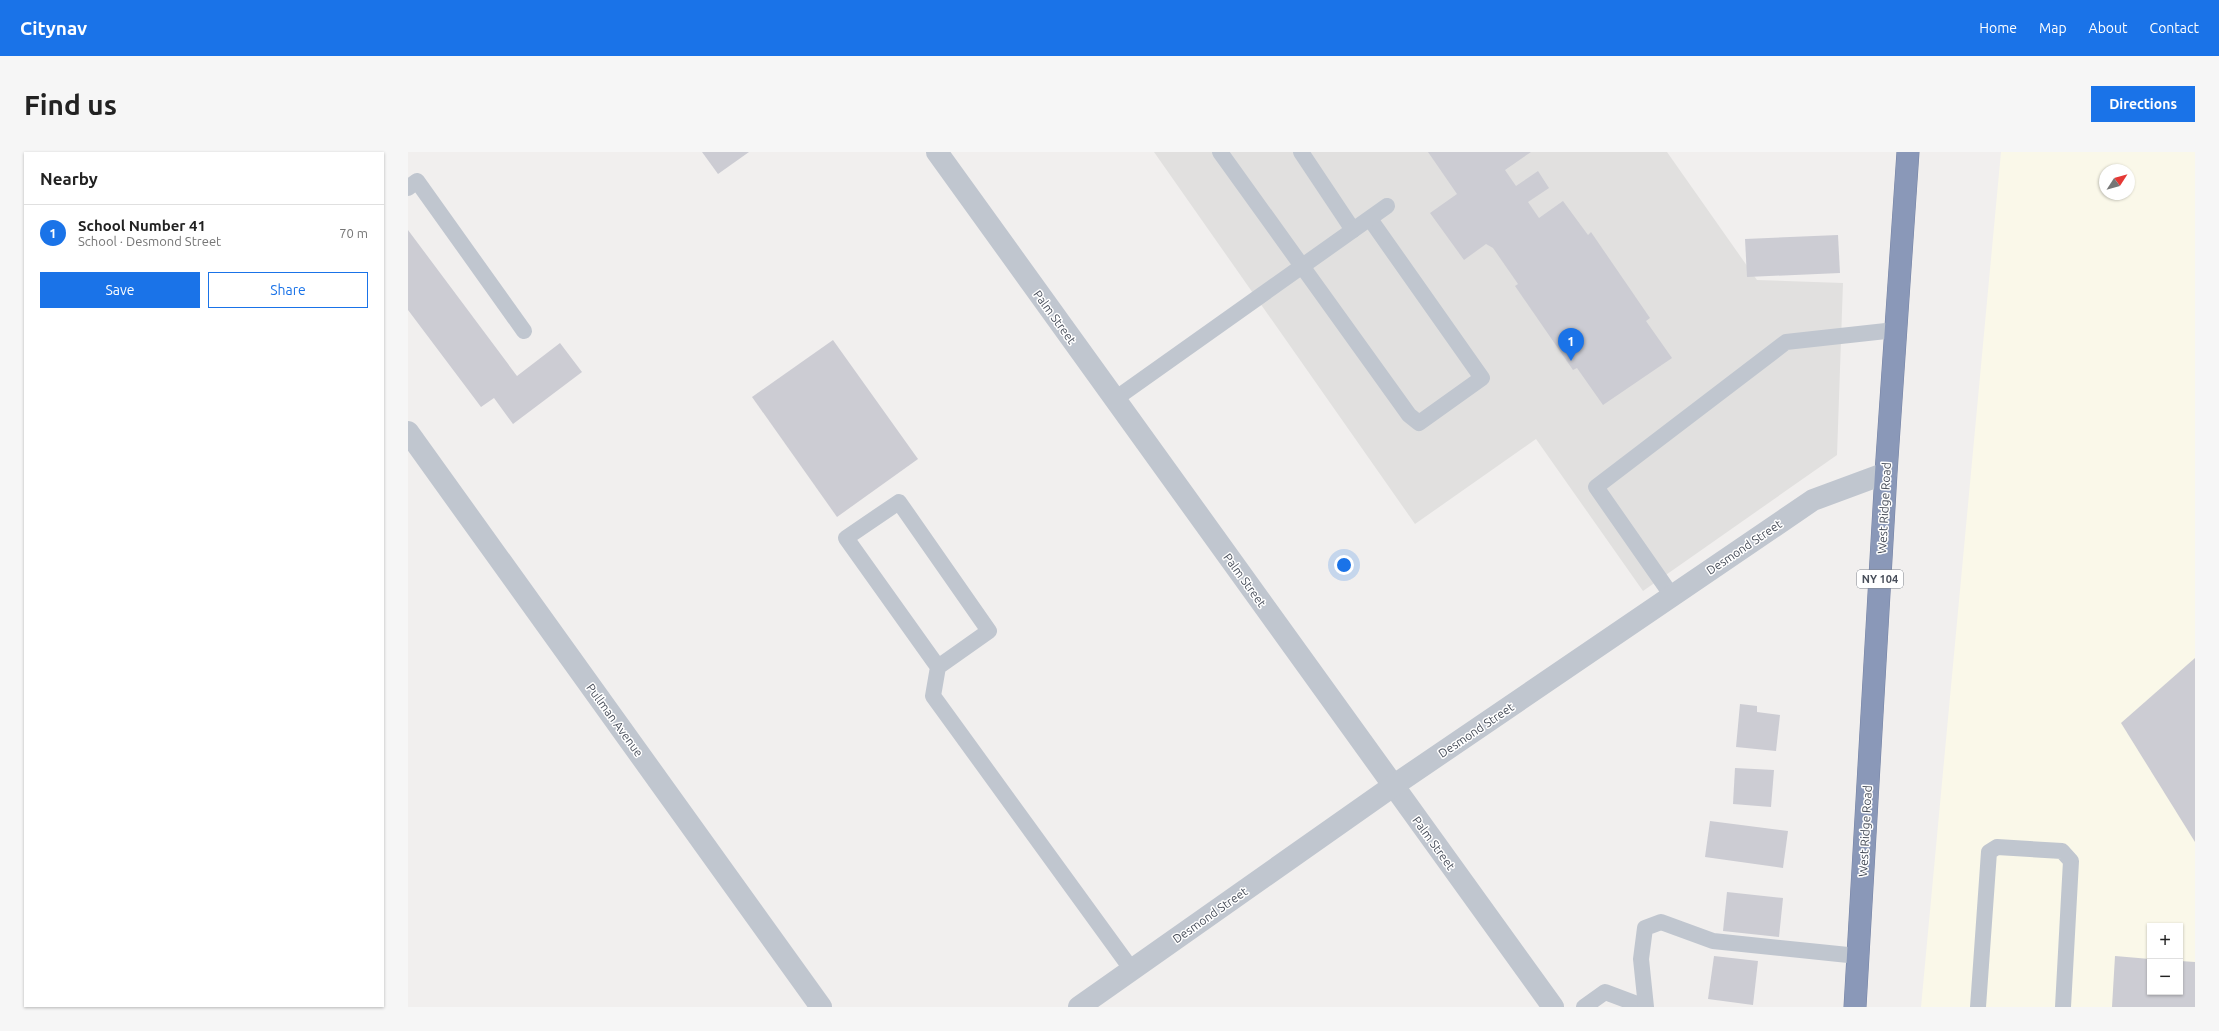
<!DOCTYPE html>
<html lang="en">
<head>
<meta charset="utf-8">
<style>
	:root { --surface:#fff; --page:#f6f6f6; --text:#222; --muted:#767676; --line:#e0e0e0; --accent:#1a73e8 }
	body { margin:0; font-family:Ubuntu,sans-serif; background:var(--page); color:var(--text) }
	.controls { position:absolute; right:12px; bottom:12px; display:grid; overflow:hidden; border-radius:0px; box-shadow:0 1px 3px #0004 }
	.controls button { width:36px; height:36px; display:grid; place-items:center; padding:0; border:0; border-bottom:1px solid var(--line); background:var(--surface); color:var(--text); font:20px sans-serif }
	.compass { position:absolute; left:1691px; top:12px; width:36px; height:36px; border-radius:50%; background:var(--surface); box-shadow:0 1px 3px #0004; rotate:54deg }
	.you { position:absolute; left:936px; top:413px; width:14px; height:14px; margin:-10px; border:3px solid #fff; border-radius:50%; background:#1a73e8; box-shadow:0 0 0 6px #1a73e833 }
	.badge { display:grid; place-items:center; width:26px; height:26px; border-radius:50%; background:var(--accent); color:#fff; font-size:13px; font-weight:700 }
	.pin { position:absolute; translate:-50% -33px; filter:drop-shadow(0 1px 2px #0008) }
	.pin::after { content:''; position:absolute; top:21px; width:14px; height:12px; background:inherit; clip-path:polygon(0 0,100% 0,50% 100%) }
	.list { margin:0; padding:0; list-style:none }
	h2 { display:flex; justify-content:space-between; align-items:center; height:52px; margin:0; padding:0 16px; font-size:17px }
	h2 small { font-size:13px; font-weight:400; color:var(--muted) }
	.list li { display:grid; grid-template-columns:26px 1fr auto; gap:12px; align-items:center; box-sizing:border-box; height:56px; padding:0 16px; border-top:1px solid var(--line) }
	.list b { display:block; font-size:15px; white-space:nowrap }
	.list p { margin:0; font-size:13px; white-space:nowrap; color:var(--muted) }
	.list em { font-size:13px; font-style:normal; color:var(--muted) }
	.actions { display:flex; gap:8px; padding:12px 16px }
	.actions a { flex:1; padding:9px 0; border:1px solid var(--accent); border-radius:0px; text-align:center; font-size:14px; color:var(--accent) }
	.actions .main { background:var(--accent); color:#fff }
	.map { position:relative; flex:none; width:1787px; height:855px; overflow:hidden; border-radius:0px }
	header { display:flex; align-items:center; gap:24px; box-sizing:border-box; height:56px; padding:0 20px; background:var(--accent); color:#fff }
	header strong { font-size:19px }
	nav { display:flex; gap:22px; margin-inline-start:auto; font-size:14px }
	.intro { display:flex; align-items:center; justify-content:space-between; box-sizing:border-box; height:96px; padding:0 24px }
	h1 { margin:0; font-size:28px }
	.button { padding:10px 18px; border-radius:0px; background:var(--accent); color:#fff; font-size:14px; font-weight:700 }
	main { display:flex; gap:24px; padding:0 24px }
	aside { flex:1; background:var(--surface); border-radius:0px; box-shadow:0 1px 3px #0004 }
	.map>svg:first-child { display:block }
</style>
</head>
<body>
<header>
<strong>Citynav</strong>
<nav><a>Home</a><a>Map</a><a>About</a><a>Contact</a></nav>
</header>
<div class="intro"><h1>Find us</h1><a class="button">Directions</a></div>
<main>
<aside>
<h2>Nearby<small></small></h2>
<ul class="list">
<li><span class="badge">1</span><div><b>School Number 41</b><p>School · Desmond Street</p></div><em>70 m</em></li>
</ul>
<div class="actions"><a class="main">Save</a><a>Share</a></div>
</aside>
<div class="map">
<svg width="1787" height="855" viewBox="0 0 1787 855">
	<rect width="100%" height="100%" fill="#f1efee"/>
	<path fill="#faf8e9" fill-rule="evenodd" d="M1593,0H1787V855H1513ZM1697,18H1721V42H1697ZM1742,774H1772V840H1742Z"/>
	<polygon fill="#e1e0df" points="746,0 1259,0 1349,128 1435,131 1429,303 1235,439 1128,287 1007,372"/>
	<g fill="#ccccd3">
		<polygon points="294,0 341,0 310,22"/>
		<polygon points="1020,0 1123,0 1097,18 1108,34 1130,19 1141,36 1120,50 1131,66 1155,49 1180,83 1183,80 1242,166 1238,169 1264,206 1195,253 1169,216 1165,218 1107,134 1110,132 1085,96 1078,92 1056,108 1022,61 1049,42"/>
		<polygon points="0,78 109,224 152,191 174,220 105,272 86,246 73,255 0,158"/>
		<polygon points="1430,83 1432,121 1339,125 1337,87"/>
		<polygon points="425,188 510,307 429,365 344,245"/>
		<polygon points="1787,506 1787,690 1713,571"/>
		<polygon points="1332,552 1349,554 1349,560 1372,563 1368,599 1328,595"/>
		<polygon points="1327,616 1366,618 1363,655 1325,652"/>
		<polygon points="1302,669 1380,679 1375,716 1297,705"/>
		<polygon points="1319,740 1375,746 1371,785 1315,779"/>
		<polygon points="1306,804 1350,809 1345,853 1300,847"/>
		<polygon points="1707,804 1742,807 1742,840 1772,840 1772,809 1787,810 1787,855 1704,855"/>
	</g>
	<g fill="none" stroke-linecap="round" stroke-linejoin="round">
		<defs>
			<polyline id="highway" points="1447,855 1478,321 1500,0"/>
		</defs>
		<use href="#highway" stroke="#7683a4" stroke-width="23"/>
		<g stroke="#c0c6cf" stroke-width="16">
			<polyline points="812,0 1001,263 1011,271 1074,226 962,67"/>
			<polyline points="893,0 945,78"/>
			<polyline points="0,36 9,29 116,179"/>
			<polyline points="707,247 979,54"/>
			<polyline points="1264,444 1188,335 1378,190 1487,178"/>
			<polyline points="530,515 581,479 491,350 438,386 530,515 525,544 724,818"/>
			<polyline points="1176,855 1197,840 1237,855"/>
			<polyline points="1238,855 1233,807 1237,776 1253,770 1305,789 1450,804"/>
			<polyline points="1570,855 1581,700 1589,695 1654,699 1663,709 1655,855"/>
		</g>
		<g stroke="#c0c6cf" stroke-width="22">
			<polyline points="529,0 1145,855"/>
			<polyline points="0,280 413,855"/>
			<polyline points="671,855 985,634 1405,348 1478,321"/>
		</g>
		<use href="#highway" stroke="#8a98b8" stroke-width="22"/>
	</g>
	<g text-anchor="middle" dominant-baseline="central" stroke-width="3" stroke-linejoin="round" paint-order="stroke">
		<rect fill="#fff" stroke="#7f838c" stroke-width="1" x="1449" y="418" width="46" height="18" rx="3"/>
		<g font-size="11" font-weight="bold" fill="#484e5a">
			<text x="1472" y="427">NY 104</text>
		</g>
		<g font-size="12" fill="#484e5a" stroke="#fff">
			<text transform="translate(647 165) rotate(54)">Palm Street</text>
			<text transform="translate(1476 356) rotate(-87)">West Ridge Road</text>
			<text transform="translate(1336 395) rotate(-34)">Desmond Street</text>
			<text transform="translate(837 428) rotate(54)">Palm Street</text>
			<text transform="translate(207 568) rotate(54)">Pullman Avenue</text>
			<text transform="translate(1068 578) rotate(-34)">Desmond Street</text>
			<text transform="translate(1457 679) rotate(-87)">West Ridge Road</text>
			<text transform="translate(1026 691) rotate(54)">Palm Street</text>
			<text transform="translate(802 763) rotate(-35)">Desmond Street</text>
		</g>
	</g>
</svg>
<div class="controls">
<button>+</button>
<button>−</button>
</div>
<svg class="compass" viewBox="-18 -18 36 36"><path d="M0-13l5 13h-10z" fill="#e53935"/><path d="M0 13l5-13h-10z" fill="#767676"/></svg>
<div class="you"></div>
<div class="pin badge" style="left:1163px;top:209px">1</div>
</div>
</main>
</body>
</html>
